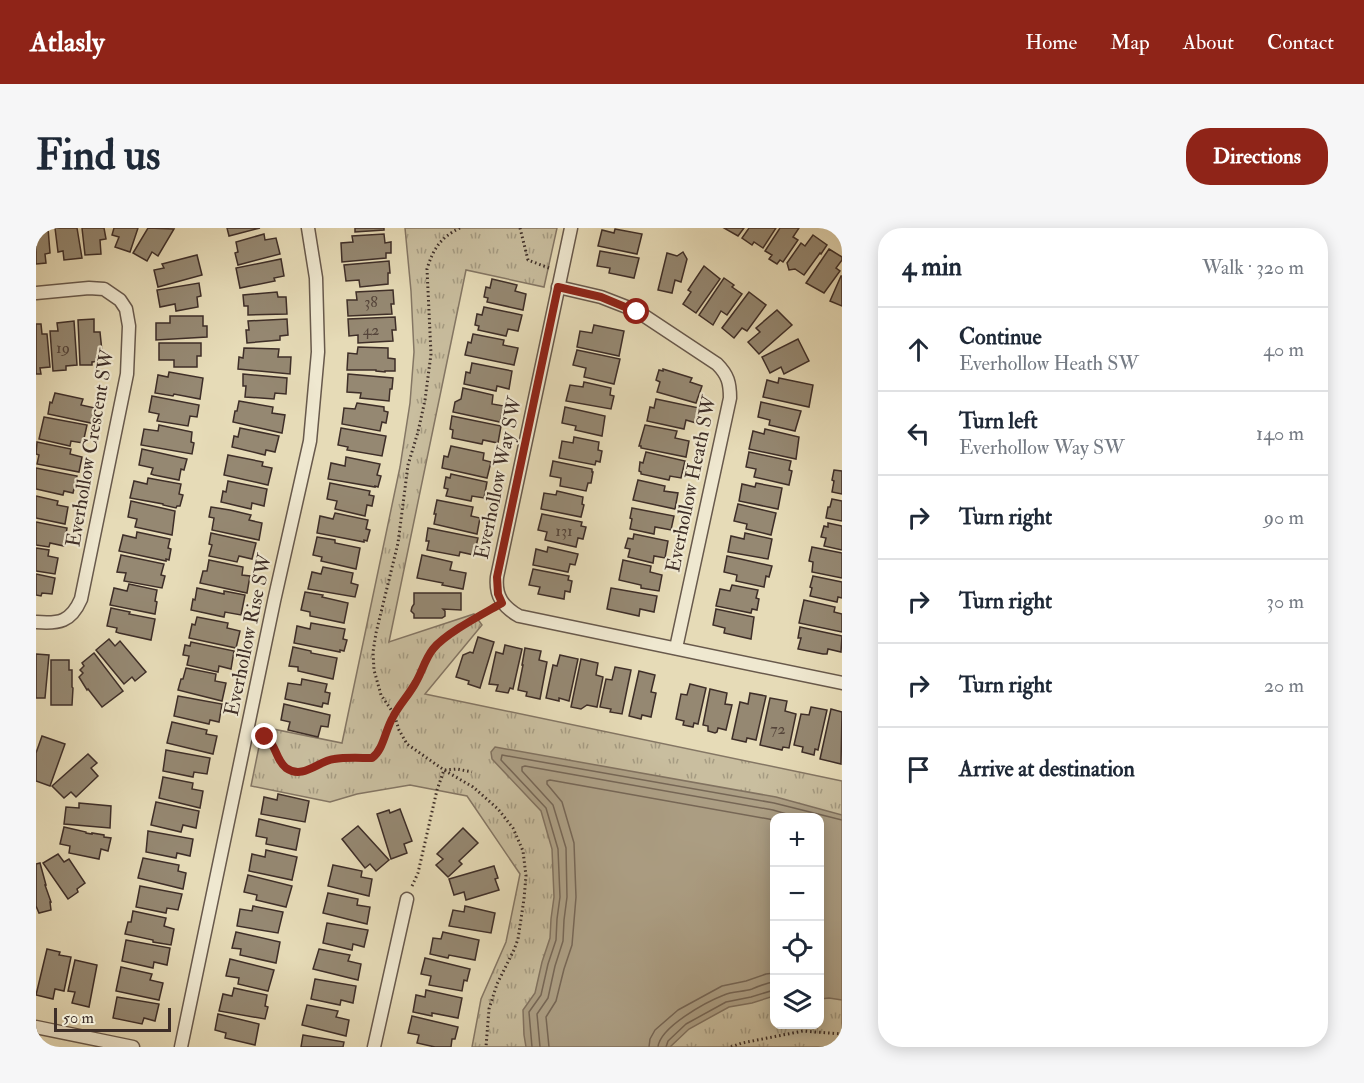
<!DOCTYPE html>
<html lang="en">
<head>
<meta charset="utf-8">
<style>
	:root { --surface:#fff; --page:#f6f6f7; --text:#1f2937; --muted:#747a83; --line:#e0e1e3; --accent:#8f2418 }
	body { margin:0; font-family:"IM FELL Double Pica",serif; background:var(--page); color:var(--text) }
	.controls { position:absolute; right:18px; bottom:18px; display:grid; overflow:hidden; border-radius:12px; box-shadow:0 3px 15px #0003 }
	.controls button { width:54px; height:54px; display:grid; place-items:center; padding:0; border:0; border-bottom:2px solid var(--line); background:var(--surface); color:var(--text); font:30px sans-serif }
	.scale { position:absolute; left:18px; bottom:15px; width:117px; box-sizing:border-box; padding-left:6px; border:3px solid #3e2e28; border-top:0; font-size:16px; line-height:21px; white-space:nowrap; color:#3e2e28; -webkit-text-stroke:4px #efe8d0; paint-order:stroke }
	.stop { position:absolute; width:18px; height:18px; margin:-14px; border:4px solid #8f2418; border-radius:50%; background:#fff }
	.stop.end { background:#8f2418; border-color:#fff; box-shadow:0 2px 6px #0008 }
	.list { margin:0; padding:0; list-style:none }
	h2 { display:flex; justify-content:space-between; align-items:center; height:78px; margin:0; padding:0 24px; font-size:26px }
	h2 small { font-size:20px; font-weight:400; color:var(--muted) }
	.list li { display:grid; grid-template-columns:39px 1fr auto; gap:18px; align-items:center; box-sizing:border-box; height:84px; padding:0 24px; border-top:2px solid var(--line) }
	.list b { display:block; font-size:22px; white-space:nowrap }
	.list p { margin:0; font-size:20px; white-space:nowrap; color:var(--muted) }
	.list em { font-size:20px; font-style:normal; color:var(--muted) }
	.icon { flex:none; width:33px; height:33px; fill:none; stroke:currentColor; stroke-width:2; stroke-linecap:round; stroke-linejoin:round }
	.map { position:relative; flex:none; width:806px; height:819px; overflow:hidden; border-radius:24px }
	header { display:flex; align-items:center; gap:36px; box-sizing:border-box; height:84px; padding:0 30px; background:var(--accent); color:#fff }
	header strong { font-size:28px }
	nav { display:flex; gap:33px; margin-inline-start:auto; font-size:21px }
	.intro { display:flex; align-items:center; justify-content:space-between; box-sizing:border-box; height:144px; padding:0 36px }
	h1 { margin:0; font-size:42px }
	.button { padding:15px 27px; border-radius:24px; background:var(--accent); color:#fff; font-size:21px; font-weight:700 }
	main { display:flex; gap:36px; padding:0 36px }
	aside { flex:1; background:var(--surface); border-radius:24px; box-shadow:0 3px 15px #0003 }
	.map>svg:first-child { display:block }
</style>
</head>
<body>
<header>
<strong>Atlasly</strong>
<nav><a>Home</a><a>Map</a><a>About</a><a>Contact</a></nav>
</header>
<div class="intro"><h1>Find us</h1><a class="button">Directions</a></div>
<main>
<div class="map">
<svg width="806" height="819" viewBox="0 0 806 819">
	<defs>
		<pattern id="park-tufts" width="24" height="20" patternUnits="userSpaceOnUse" patternTransform="scale(1.5)"><rect width="24" height="20" fill="#c9be9f"/><path d="M3 7l-1-3M5 7V3M7 7l1-3M15 17l-1-3M17 17v-4M19 17l1-3" fill="none" stroke="#a59b82"/></pattern>
	</defs>
	<rect width="100%" height="100%" fill="#e6dbb7"/>
	<filter id="stains"><feTurbulence type="fractalNoise" baseFrequency=".00333" numOctaves="4"/><feColorMatrix values="0 0 0 0 .2 0 0 0 0 .09 0 0 0 0 .02 0 0 0 .5 -.17"/></filter>
	<radialGradient id="worn" r=".72"><stop offset=".6" stop-color="#630" stop-opacity="0"/><stop offset="1" stop-color="#630" stop-opacity=".3"/></radialGradient>
	<path fill="url(#park-tufts)" stroke="#847664" stroke-width="1.5" fill-rule="evenodd" d="M369,0H521L508,59L430,42L353,414L438,386L446,397L389,466L806,553V819H436L445,771L470,714L484,646L431,568L374,557L321,566L294,574L215,558L227,499L306,515L364,239L374,175L378,124L375,63ZM738,590H784V796H738Z"/>
	<polygon fill="#ada086" stroke="#817260" stroke-width="1.5" points="459,519 740,569 806,587 806,772 793,770 784,771 784,590 738,590 738,768 716,775 693,779 653,801 634,819 490,819 488,807 487,782 499,765 506,734 514,710 515,691 518,669 516,621 505,583 456,531 455,524"/>
	<g fill="none" stroke-linecap="round" stroke-linejoin="round">
		<g stroke="#766757" stroke-width="1.5">
			<polyline points="496,819 493,784 505,767 512,736 520,712 521,691 524,669 522,621 510,580 465,532 466,527 738,575 806,592"/>
			<polyline points="504,819 501,786 512,770 519,738 527,713 528,692 531,669 530,620 517,577 486,543 486,539 489,538 737,582 764,590"/>
			<polyline points="513,819 510,789 520,773 528,741 536,717 540,669 538,615 526,574 511,556 511,553 514,552 738,592"/>
			<polyline points="613,819 614,811 619,802 642,782 686,758 710,753 730,746 738,745"/>
			<path d="M622,819C624,799 670,774 688,767C696,763 707,764 716,761C723,758 730,755 738,754"/>
			<polyline points="630,819 632,813 650,796 690,774 715,769 738,762"/>
		</g>
	</g>
	<g fill="#958872" stroke="#3e2e28" stroke-width="1.5">
		<polygon points="0,0 12,0 14,25 9,26 10,35 0,36"/>
		<polygon points="19,0 41,0 46,30 28,32 27,23 22,24"/>
		<polygon points="46,0 68,0 70,11 64,12 65,26 49,27"/>
		<polygon points="78,0 102,0 94,24 79,19 83,9 76,7"/>
		<polygon points="112,0 138,1 122,28 116,24 111,33 97,25"/>
		<polygon points="191,0 224,0 193,8"/>
		<polygon points="319,0 348,0 348,2 319,4"/>
		<polygon points="688,0 708,0 702,8"/>
		<polygon points="713,0 740,0 727,20 718,14 716,17 706,10"/>
		<polygon points="744,0 763,0 757,9 762,12 747,34 744,32 741,36 733,31 736,27 729,23"/>
		<polygon points="579,1 606,6 601,26 562,18 566,2 578,5"/>
		<polygon points="228,6 229,12 240,10 244,26 202,37 199,25 202,24 200,14"/>
		<polygon points="348,6 349,15 355,14 355,25 350,25 350,30 306,34 305,15 317,14 316,8"/>
		<polygon points="777,7 791,17 785,26 784,25 768,47 759,41 753,42 751,35 765,15 769,18"/>
		<polygon points="793,21 806,29 806,32 800,40 804,43 788,65 770,55"/>
		<polygon points="564,23 603,30 598,50 573,45 574,40 561,38"/>
		<polygon points="647,24 651,31 645,54 639,52 636,65 622,62 631,25 641,28"/>
		<polygon points="161,27 166,47 122,59 118,42 128,40 126,36"/>
		<polygon points="245,31 248,48 238,50 239,53 204,60 200,40"/>
		<polygon points="353,33 354,45 352,45 352,56 324,59 323,52 310,53 308,37"/>
		<polygon points="668,38 684,51 660,85 647,76 655,64 652,62"/>
		<polygon points="805,48 806,48 806,78 794,73"/>
		<polygon points="688,50 698,57 696,59 706,66 691,87 685,83 677,97 663,87"/>
		<polygon points="456,51 481,57 479,63 490,66 487,82 451,74 452,70 448,69 450,59 454,60"/>
		<polygon points="163,55 165,68 161,69 162,79 140,83 139,76 124,79 121,62"/>
		<polygon points="357,62 358,76 355,76 356,86 312,88 311,72 321,72 320,64"/>
		<polygon points="241,64 242,69 250,69 251,86 212,87 212,78 208,78 207,67"/>
		<polygon points="713,64 730,77 711,103 706,100 698,110 686,100"/>
		<polygon points="448,79 486,87 482,103 472,101 470,108 442,102 443,98 439,97 441,86 446,87"/>
		<polygon points="741,82 756,97 723,126 712,114 724,104 720,100"/>
		<polygon points="134,88 167,88 167,98 171,98 171,109 120,112 120,95 134,95"/>
		<polygon points="359,89 360,102 356,102 357,113 322,115 322,107 313,108 312,91"/>
		<polygon points="58,91 58,104 64,104 67,133 56,134 56,137 44,137 42,92"/>
		<polygon points="251,91 252,107 244,108 244,112 211,115 210,102 213,102 212,93"/>
		<polygon points="38,93 41,137 30,138 30,142 17,143 14,103 22,103 21,95"/>
		<polygon points="0,96 5,96 6,106 11,106 14,139 4,140 5,146 0,146"/>
		<polygon points="558,97 588,103 583,128 541,119 544,103 556,105"/>
		<polygon points="437,106 468,112 467,117 482,120 478,137 429,127 432,114 435,115"/>
		<polygon points="762,111 773,133 748,146 745,139 734,145 726,129"/>
		<polygon points="123,115 165,115 165,128 161,128 161,139 138,139 138,132 123,132"/>
		<polygon points="322,119 352,120 352,130 359,131 359,143 349,143 349,144 340,143 340,142 311,142 312,125 321,126"/>
		<polygon points="208,120 243,121 242,129 255,129 254,146 202,141 203,129 207,130"/>
		<polygon points="541,122 584,131 578,156 548,149 550,140 537,137"/>
		<polygon points="436,135 476,143 473,161 461,158 460,163 428,156 430,144 434,145"/>
		<polygon points="627,141 656,150 654,154 666,158 660,175 621,164 624,154 620,152 623,142 627,143"/>
		<polygon points="133,144 167,150 164,171 138,166 137,168 119,165 122,147 132,149"/>
		<polygon points="207,146 251,150 250,166 239,165 238,171 209,169 210,158 207,158"/>
		<polygon points="312,146 357,150 356,161 354,161 353,173 324,170 325,165 311,164"/>
		<polygon points="743,150 777,157 773,179 727,169 731,152 742,155"/>
		<polygon points="548,154 575,160 574,167 578,168 575,181 530,173 534,157 547,159"/>
		<polygon points="427,160 457,167 456,176 468,178 464,194 417,184 419,174 425,171"/>
		<polygon points="19,165 47,171 45,177 59,180 55,195 12,186 14,174 16,175"/>
		<polygon points="116,168 163,177 161,189 154,188 152,198 121,193 123,186 113,184"/>
		<polygon points="620,171 663,180 660,195 650,192 648,201 611,193 614,179 618,180"/>
		<polygon points="203,173 237,179 236,185 249,187 246,205 197,194 199,183 201,183"/>
		<polygon points="725,174 765,183 759,203 733,197 734,192 722,189"/>
		<polygon points="321,175 348,179 348,183 352,184 350,195 346,194 344,203 306,196 308,180 319,181"/>
		<polygon points="529,179 569,188 566,208 539,202 540,198 526,195"/>
		<polygon points="416,188 465,198 462,215 447,212 446,216 416,210 417,202 414,201"/>
		<polygon points="8,189 51,197 47,215 35,213 34,218 3,211"/>
		<polygon points="123,197 156,204 155,214 158,215 156,226 105,217 108,201 122,203"/>
		<polygon points="609,197 641,203 639,210 653,213 650,229 605,220 605,218 603,218"/>
		<polygon points="204,200 243,208 239,224 230,222 229,227 196,219 198,208 202,209"/>
		<polygon points="305,200 350,208 346,228 311,222 312,219 302,217"/>
		<polygon points="729,201 763,209 760,231 713,221 717,203 728,206"/>
		<polygon points="538,209 563,214 562,222 566,223 564,234 560,233 559,237 523,230 526,213 537,215"/>
		<polygon points="1,214 35,221 34,226 46,229 43,244 1,236 3,227 0,226"/>
		<polygon points="415,218 448,225 447,232 455,234 451,250 406,240 408,228 412,229"/>
		<polygon points="106,221 151,231 148,242 145,241 143,252 118,247 115,246 117,240 103,237"/>
		<polygon points="610,224 649,233 645,250 634,248 633,252 605,246 605,244 603,243 604,234 607,235"/>
		<polygon points="713,224 755,233 753,242 756,243 753,257 718,249 720,241 710,239"/>
		<polygon points="192,227 227,234 226,238 236,240 232,257 188,247"/>
		<polygon points="310,229 344,236 341,247 345,248 342,259 339,258 339,259 292,251 295,235 309,238"/>
		<polygon points="517,233 556,241 556,244 557,244 555,255 552,255 550,263 524,258 525,250 514,248"/>
		<polygon points="0,240 41,248 37,265 28,263 27,267 0,261"/>
		<polygon points="798,242 806,243 806,266 796,264 798,253 796,252"/>
		<polygon points="415,246 451,254 448,270 436,268 435,273 410,268 412,261 408,260 410,249 414,250"/>
		<polygon points="112,250 145,256 143,266 147,267 144,278 141,278 140,280 127,277 127,276 94,270 98,253 111,256"/>
		<polygon points="602,252 629,258 628,263 642,265 639,281 597,272"/>
		<polygon points="192,253 231,261 228,278 216,275 215,281 185,274 187,263 190,264"/>
		<polygon points="294,255 334,263 333,267 338,268 336,278 331,277 329,288 299,281 301,273 291,271"/>
		<polygon points="720,255 746,260 742,281 703,273 706,256 719,259"/>
		<polygon points="521,263 547,269 546,276 548,277 545,289 505,281 508,265 520,267"/>
		<polygon points="0,268 22,273 21,277 32,279 29,296 0,290"/>
		<polygon points="796,271 806,273 806,293 790,290 792,279 794,279"/>
		<polygon points="401,272 437,279 435,288 444,290 441,306 398,296 400,286 398,286"/>
		<polygon points="95,273 139,283 136,307 99,299 101,291 92,289"/>
		<polygon points="702,276 740,285 735,307 710,301 711,296 698,293"/>
		<polygon points="175,279 194,282 215,287 213,292 226,295 223,312 176,302 178,290 173,289"/>
		<polygon points="596,280 638,288 635,302 619,299 618,306 594,301 596,291 594,290"/>
		<polygon points="299,285 332,292 330,301 334,302 331,313 328,312 328,314 281,305 284,288 297,291"/>
		<polygon points="506,286 546,294 545,298 550,299 547,311 542,310 540,319 509,312 511,304 502,302"/>
		<polygon points="0,294 31,300 28,318 14,315 13,319 0,317"/>
		<polygon points="792,295 806,298 806,322 788,318 790,310 785,309 788,298 792,299"/>
		<polygon points="392,300 442,310 438,327 424,324 423,328 391,322 393,313 390,313"/>
		<polygon points="101,304 134,311 132,320 135,321 133,332 130,331 130,333 83,323 87,307 100,310"/>
		<polygon points="175,305 220,315 216,331 203,328 201,334 173,328 176,317 173,316"/>
		<polygon points="709,305 736,311 732,331 692,324 695,308 708,311"/>
		<polygon points="598,306 632,313 629,330 618,328 617,335 592,329 594,321 589,320 592,310 597,311"/>
		<polygon points="281,309 299,312 299,315 324,320 320,341 285,333 286,329 277,327"/>
		<polygon points="512,319 542,326 539,337 534,336 532,344 497,337 500,321 511,324"/>
		<polygon points="776,319 806,325 806,350 776,344 777,334 773,333"/>
		<polygon points="0,320 13,322 12,328 22,330 19,346 0,343"/>
		<polygon points="85,327 128,336 125,347 129,348 126,360 88,353 90,345 81,344"/>
		<polygon points="386,327 416,334 414,342 430,345 427,361 406,357 407,355 381,350"/>
		<polygon points="691,328 736,338 733,349 730,348 728,359 700,353 701,347 688,344"/>
		<polygon points="173,332 207,339 206,347 214,348 211,365 164,355 167,343 171,343"/>
		<polygon points="587,332 615,338 614,344 626,347 623,363 605,360 605,357 583,352"/>
		<polygon points="287,339 317,345 315,355 322,357 319,369 272,361 276,344 285,346"/>
		<polygon points="497,341 533,348 532,352 536,353 534,364 529,363 528,371 502,366 504,359 493,357"/>
		<polygon points="0,346 19,350 16,366 6,365 5,368 0,367"/>
		<polygon points="777,348 806,354 806,370 802,369 801,374 774,368 776,360 774,359"/>
		<polygon points="93,356 121,362 119,373 121,374 119,386 74,377 78,360 91,363"/>
		<polygon points="696,357 722,362 720,370 723,371 721,382 716,381 715,385 680,378 684,361 694,363"/>
		<polygon points="161,360 188,366 188,363 209,367 205,387 189,384 188,389 155,382 157,371 159,372"/>
		<polygon points="575,360 621,368 618,384 604,381 603,388 571,381"/>
		<polygon points="269,364 287,367 286,369 312,375 308,395 274,388 274,384 265,382"/>
		<polygon points="378,365 425,365 425,382 407,381 409,383 409,388 406,390 378,390 378,386 375,383 376,379 378,376"/>
		<polygon points="768,372 799,379 798,384 806,386 806,404 763,395"/>
		<polygon points="75,380 94,384 93,386 119,391 115,412 83,405 80,404 81,400 71,398"/>
		<polygon points="680,381 718,389 715,411 688,405 689,400 677,397"/>
		<polygon points="161,389 192,395 191,400 204,403 200,420 153,410 156,396 159,397"/>
		<polygon points="275,395 309,401 307,411 311,412 308,423 304,422 304,424 258,415 261,398 274,401"/>
		<polygon points="764,399 806,408 805,424 792,421 791,426 787,426 762,421 765,410 762,410"/>
		<polygon points="442,409 458,414 444,460 432,456 433,453 420,449 427,427 434,424 437,425"/>
		<polygon points="73,411 79,418 84,413 110,444 99,453 96,449 88,456 60,422"/>
		<polygon points="155,414 198,423 195,441 183,438 182,444 151,437 153,428 147,427 149,417 154,418"/>
		<polygon points="469,417 486,421 477,461 474,460 472,465 460,463 462,457 453,456 460,424 467,426"/>
		<polygon points="257,419 275,423 275,425 301,430 297,451 262,443 262,439 253,438"/>
		<polygon points="489,420 505,423 503,432 511,434 504,471 490,468 491,464 482,462 487,437 486,437"/>
		<polygon points="58,425 87,463 66,479 52,461 51,462 43,449 47,445 44,442 48,438 46,435"/>
		<polygon points="0,426 13,427 9,470 0,470"/>
		<polygon points="524,427 542,431 533,473 523,470 523,473 510,470 517,437 521,438"/>
		<polygon points="545,431 562,435 560,447 567,449 561,479 551,477 545,481 535,479"/>
		<polygon points="15,432 33,432 33,442 36,442 36,459 37,460 36,477 15,477"/>
		<polygon points="579,439 595,442 586,486 574,484 575,481 564,479 570,451 576,452"/>
		<polygon points="150,440 180,446 179,453 190,455 186,473 142,462 145,451 147,451"/>
		<polygon points="603,443 619,447 615,464 620,465 615,489 606,487 605,491 593,488"/>
		<polygon points="266,451 291,456 289,464 294,465 292,476 287,475 286,479 249,471 252,455 265,457"/>
		<polygon points="654,456 670,460 662,496 658,495 657,499 647,497 648,493 640,491 645,466 651,467"/>
		<polygon points="674,461 691,465 689,476 696,477 690,502 682,500 681,504 679,505 672,503 672,498 667,497"/>
		<polygon points="714,465 730,468 720,512 711,510 710,514 696,511 704,474 712,476"/>
		<polygon points="142,468 186,476 183,494 174,492 173,496 138,488"/>
		<polygon points="734,470 751,473 749,483 760,486 753,520 747,519 746,522 724,517"/>
		<polygon points="248,476 294,487 292,499 285,498 282,509 252,502 254,494 245,492"/>
		<polygon points="775,479 791,482 782,522 779,521 778,527 766,524 767,519 758,517 765,486 773,487"/>
		<polygon points="795,481 806,484 805,536 784,531"/>
		<polygon points="136,494 171,502 170,506 181,508 177,526 131,515"/>
		<polygon points="6,508 29,516 14,558 0,553 0,525"/>
		<polygon points="130,522 174,530 171,546 158,544 157,549 127,543"/>
		<polygon points="52,526 61,535 55,540 62,548 40,569 35,564 28,570 16,558"/>
		<polygon points="127,549 157,555 156,561 167,563 164,580 123,570"/>
		<polygon points="242,566 273,573 269,594 225,586 228,569 241,572"/>
		<polygon points="120,574 163,583 160,600 147,597 145,604 115,597"/>
		<polygon points="43,575 75,578 74,600 28,596 30,579 43,580"/>
		<polygon points="364,581 376,613 368,616 371,625 355,631 341,586 353,582 354,585"/>
		<polygon points="223,591 264,601 260,622 230,616 231,610 220,608"/>
		<polygon points="322,598 353,632 340,643 334,636 329,640 306,611"/>
		<polygon points="28,599 50,604 50,605 56,606 56,605 68,607 68,609 75,610 72,623 65,621 63,631 33,625 34,618 24,616"/>
		<polygon points="427,600 442,615 423,633 426,636 412,649 400,637 407,631 401,626"/>
		<polygon points="112,603 157,611 154,628 141,625 140,630 110,624"/>
		<polygon points="230,622 261,629 256,652 213,643 216,626 229,629"/>
		<polygon points="22,626 28,634 33,631 49,655 41,661 42,664 32,671 7,635"/>
		<polygon points="107,630 143,637 142,643 150,645 147,661 102,650"/>
		<polygon points="4,635 10,657 9,657 15,674 14,674 15,682 3,685 0,678 0,636"/>
		<polygon points="297,637 326,643 325,649 336,651 333,668 292,658"/>
		<polygon points="458,638 462,650 459,651 463,662 430,672 428,664 418,667 413,651"/>
		<polygon points="212,647 256,658 250,679 220,672 221,667 208,664"/>
		<polygon points="104,658 146,666 142,682 131,680 130,685 100,679"/>
		<polygon points="292,665 322,671 321,677 334,679 331,696 287,685"/>
		<polygon points="217,678 247,684 242,705 201,698 204,681 216,683"/>
		<polygon points="429,678 459,685 455,705 413,698 417,682 428,684"/>
		<polygon points="97,683 130,690 128,698 138,701 135,717 117,714 117,712 89,706 92,694 95,694"/>
		<polygon points="291,695 332,702 328,719 317,716 316,722 287,715"/>
		<polygon points="200,704 244,714 240,735 204,727 205,721 196,720"/>
		<polygon points="407,704 443,712 439,732 413,727 412,730 394,726 397,710 405,711"/>
		<polygon points="90,712 134,720 131,737 118,734 117,740 86,733"/>
		<polygon points="11,721 24,724 23,727 35,729 28,763 19,761 17,771 0,767"/>
		<polygon points="283,721 314,727 312,733 325,736 322,752 277,741"/>
		<polygon points="389,730 434,741 431,753 428,752 426,763 393,757 395,748 385,746"/>
		<polygon points="194,731 238,742 232,763 202,756 203,750 190,748"/>
		<polygon points="39,732 61,737 53,779 36,775 39,764 32,763"/>
		<polygon points="85,739 116,746 114,752 127,755 123,772 80,763"/>
		<polygon points="279,751 320,758 317,775 305,772 304,777 275,771"/>
		<polygon points="198,760 231,767 229,778 232,779 229,791 183,783 187,766 196,768"/>
		<polygon points="390,762 426,770 422,790 396,785 396,788 377,784 380,767 389,769"/>
		<polygon points="81,769 123,776 119,793 108,790 106,796 77,790"/>
		<polygon points="271,777 302,783 300,789 313,792 310,808 266,797"/>
		<polygon points="182,786 223,796 219,817 189,810 190,805 179,802"/>
		<polygon points="376,788 422,799 419,811 416,811 415,819 399,819 381,815 383,807 372,805"/>
		<polygon points="267,807 308,814 307,819 265,819"/>
	</g>
	<g fill="none" stroke-linecap="round" stroke-linejoin="round">
		<defs>
			<g id="minor">
				<path d="M535,0L461,349C459,368 467,379 483,388L806,455"/>
				<path d="M522,59L565,69L601,83L681,136C692,147 694,155 694,170L640,420"/>
				<path d="M0,65L53,60L68,61L84,72L90,81L93,98L91,146L45,371C35,394 23,396 0,394"/>
				<polyline points="0,799 97,819"/>
				<polyline points="145,819 238,373 274,213 282,124 280,50 272,0"/>
				<polyline points="338,819 371,671"/>
			</g>
		</defs>
		<use href="#minor" stroke="#68594c" stroke-width="15"/>
		<g stroke="#3e2e28" stroke-width="3" stroke-dasharray="1.5 3" stroke-linecap="butt">
			<path d="M424,0C405,9 397,21 391,41L395,126L389,172L382,204L372,237L362,315L340,405L337,424L338,442L345,467L358,486L363,502L371,516L408,542L437,559L462,581L477,600L487,623L490,648L488,671L482,711L478,722L461,756L453,781L450,819"/>
			<polyline points="484,0 492,32 513,40"/>
			<path d="M223,508C243,512 236,528 249,539C266,553 281,534 298,531C310,529 324,530 336,530C347,521 349,502 356,489C363,477 373,467 380,455C386,444 388,432 396,422C408,407 440,390 457,380"/>
			<polyline points="376,658 382,645 401,562 408,542 421,541 436,544"/>
			<polyline points="695,819 706,815 767,803 806,806"/>
		</g>
		<use href="#minor" stroke="#efe8d0" stroke-width="12"/>
	</g>
	<g fill="none" stroke-linecap="round" stroke-linejoin="round">
		<path stroke="#8f2418" stroke-width="8" d="M229,509C241,517 239,531 250,540C267,552 282,533 298,531C310,529 324,530 336,530C348,521 349,502 357,489C363,477 373,467 380,454C386,444 389,431 397,421C410,405 447,386 466,375L462,366L461,349L522,59L565,69L601,84"/>
	</g>
	<g text-anchor="middle" dominant-baseline="central" stroke-width="4.5" stroke-linejoin="round" paint-order="stroke">
		<g font-size="16" fill="#54443a">
			<text x="335" y="74">38</text>
			<text x="335" y="102">42</text>
			<text x="27" y="120">19</text>
			<text x="528" y="303">131</text>
			<text x="742" y="501">72</text>
		</g>
		<g font-size="20" fill="#3e2e28" stroke="#efe8d0">
			<text transform="translate(54 220) rotate(-80)">Everhollow Crescent SW</text>
			<text transform="translate(462 250) rotate(-78)">Everhollow Way SW</text>
			<text transform="translate(655 256) rotate(-78)">Everhollow Heath SW</text>
			<text transform="translate(212 407) rotate(-78)">Everhollow Rise SW</text>
		</g>
	</g>
	<rect width="100%" height="100%" filter="url(#stains)"/>
	<rect width="100%" height="100%" fill="url(#worn)"/>
</svg>
<div class="controls">
<button>+</button>
<button>−</button>
<button><svg class="icon" aria-label="locate" viewBox="0 0 24 24"><circle cx="12" cy="12" r="6"/><path d="M12 2v4M12 18v4M2 12h4M18 12h4"/></svg></button>
<button><svg class="icon" aria-label="layers" viewBox="0 0 24 24"><path d="M12 4l9 5-9 5-9-5zM3 14l9 5 9-5"/></svg></button>
</div>
<div class="scale">50 m</div>
<div class="stop" style="left:601px;top:84px"></div>
<div class="stop end" style="left:229px;top:509px"></div>
</div>
<aside>
<h2>4 min<small>Walk · 320 m</small></h2>
<ul class="list">
<li><svg class="icon" aria-label="ahead" viewBox="0 0 24 24"><path d="M12 20V5M6 11l6-6 6 6"/></svg><div><b>Continue</b><p>Everhollow Heath SW</p></div><em>40 m</em></li>
<li><svg class="icon" aria-label="left" viewBox="0 0 24 24"><path d="M17 20v-9H6M10 6l-5 5 5 5"/></svg><div><b>Turn left</b><p>Everhollow Way SW</p></div><em>140 m</em></li>
<li><svg class="icon" aria-label="right" viewBox="0 0 24 24"><path d="M7 20v-9h11M14 6l5 5-5 5"/></svg><div><b>Turn right</b></div><em>90 m</em></li>
<li><svg class="icon" aria-label="right" viewBox="0 0 24 24"><path d="M7 20v-9h11M14 6l5 5-5 5"/></svg><div><b>Turn right</b></div><em>30 m</em></li>
<li><svg class="icon" aria-label="right" viewBox="0 0 24 24"><path d="M7 20v-9h11M14 6l5 5-5 5"/></svg><div><b>Turn right</b></div><em>20 m</em></li>
<li><svg class="icon" aria-label="arrive" viewBox="0 0 24 24"><path d="M6 21V4h12l-3 4 3 4H6"/></svg><div><b>Arrive at destination</b></div></li>
</ul>
</aside>
</main>
</body>
</html>
